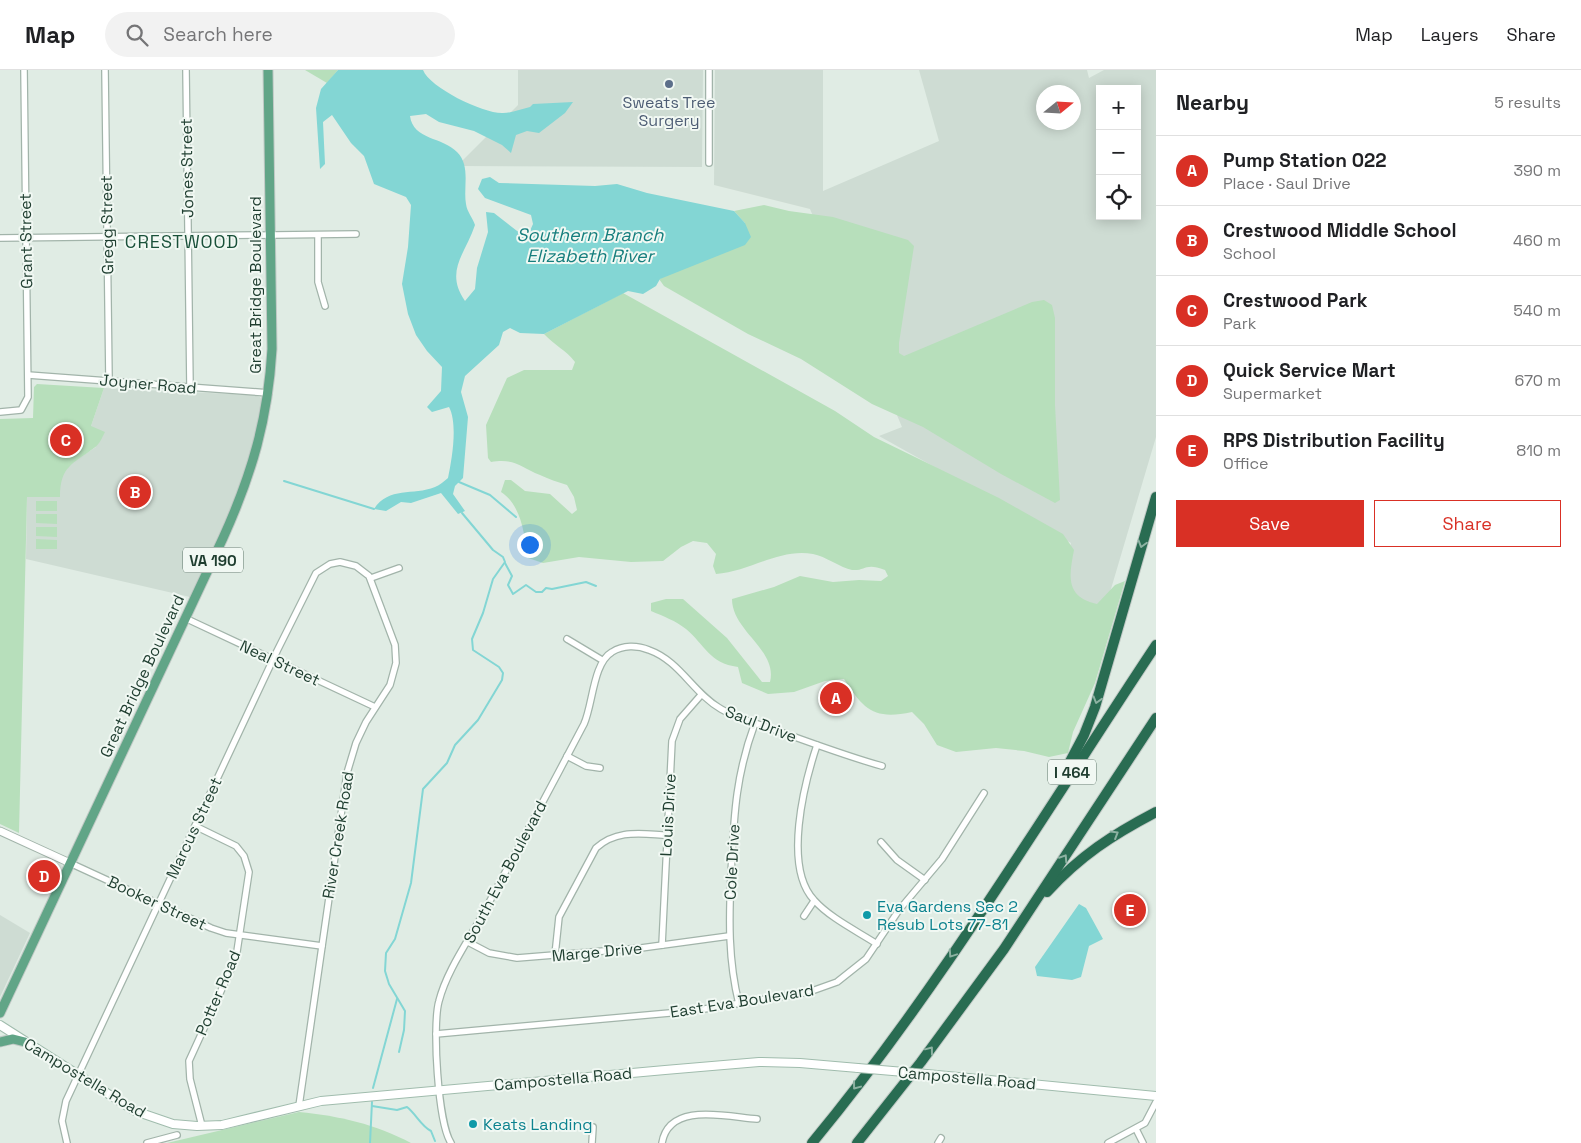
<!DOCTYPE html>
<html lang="en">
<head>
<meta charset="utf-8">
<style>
	:root { --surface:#fff; --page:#f2f2f2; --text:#202124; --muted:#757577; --line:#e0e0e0; --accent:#d93025 }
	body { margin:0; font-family:"Space Grotesk",sans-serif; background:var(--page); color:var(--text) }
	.controls { position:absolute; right:15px; top:15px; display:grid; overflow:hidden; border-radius:0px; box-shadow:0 2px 12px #0003 }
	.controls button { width:45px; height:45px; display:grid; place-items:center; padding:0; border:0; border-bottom:1px solid var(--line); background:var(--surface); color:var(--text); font:25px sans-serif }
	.compass { position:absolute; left:1036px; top:15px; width:45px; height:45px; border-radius:50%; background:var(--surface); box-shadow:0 2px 12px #0003; rotate:72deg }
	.you { position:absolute; left:529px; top:474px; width:18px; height:18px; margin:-12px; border:4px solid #fff; border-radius:50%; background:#1a73e8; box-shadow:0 0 0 8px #1a73e833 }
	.badge { display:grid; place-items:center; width:32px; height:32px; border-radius:50%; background:var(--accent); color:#fff; font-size:16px; font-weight:700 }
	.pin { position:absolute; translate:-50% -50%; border:2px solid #fff; box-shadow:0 1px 5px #0006 }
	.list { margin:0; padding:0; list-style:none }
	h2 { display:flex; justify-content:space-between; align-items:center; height:65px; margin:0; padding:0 20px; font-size:21px }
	h2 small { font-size:16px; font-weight:400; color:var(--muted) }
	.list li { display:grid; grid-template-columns:32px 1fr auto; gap:15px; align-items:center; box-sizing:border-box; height:70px; padding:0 20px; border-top:1px solid var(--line) }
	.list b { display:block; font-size:19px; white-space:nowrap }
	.list p { margin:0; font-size:16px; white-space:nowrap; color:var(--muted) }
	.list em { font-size:16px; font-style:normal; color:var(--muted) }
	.actions { display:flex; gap:10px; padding:15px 20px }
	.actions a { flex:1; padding:11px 0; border:1px solid var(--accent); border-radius:0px; text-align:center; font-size:18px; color:var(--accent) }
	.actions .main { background:var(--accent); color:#fff }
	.icon { flex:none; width:28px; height:28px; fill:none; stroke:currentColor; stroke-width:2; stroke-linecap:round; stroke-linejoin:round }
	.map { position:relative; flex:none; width:1156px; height:1073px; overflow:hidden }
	header { display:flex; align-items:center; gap:30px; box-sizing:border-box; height:70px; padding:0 25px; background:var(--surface); border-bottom:1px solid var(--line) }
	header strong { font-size:24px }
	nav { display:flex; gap:28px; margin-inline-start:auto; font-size:18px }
	.search { width:350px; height:45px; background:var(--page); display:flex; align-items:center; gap:12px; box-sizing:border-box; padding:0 18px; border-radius:28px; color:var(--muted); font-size:19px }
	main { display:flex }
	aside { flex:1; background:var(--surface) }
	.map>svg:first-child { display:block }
</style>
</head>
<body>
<header>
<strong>Map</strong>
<div class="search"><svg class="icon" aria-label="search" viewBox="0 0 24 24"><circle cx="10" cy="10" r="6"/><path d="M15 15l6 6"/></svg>Search here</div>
<nav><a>Map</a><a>Layers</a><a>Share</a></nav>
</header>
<main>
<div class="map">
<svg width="1156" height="1073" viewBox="0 0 1156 1073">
	<rect width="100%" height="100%" fill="#e0ece4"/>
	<g fill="#cedcd3" fill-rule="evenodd">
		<polygon points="518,0 703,0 702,97 457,96 518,35"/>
		<path d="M715,0H823V121L939,71L919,0H1087L1089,8L1104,0H1156V367L1079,627L1063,509L1071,473L879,366L902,357L810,139L714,115ZM1100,19H1137V146H1100ZM1044,22H1074V52H1044Z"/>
		<polygon points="104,318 252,325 260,327 263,332 245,410 190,527 26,489 27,426 31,426 65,400 73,392 96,377 91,356"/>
		<polygon points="0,845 30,863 0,927"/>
	</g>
	<g fill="#b7dfbb">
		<polygon points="305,0 338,0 327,13"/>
		<polygon points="764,135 789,141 833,147 908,170 914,176 899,273 899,283 904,286 1032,232 1044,230 1052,235 1055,248 1055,335 1060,430 1055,433 1001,404 923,357 872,334 801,289 748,264 664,216 659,209 686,197 745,153 734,141"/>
		<path d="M623,223L835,341L874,367L999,428L1063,464L1074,480C1069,506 1065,527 1097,534L1115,515L1125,511L1095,613L1073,662L1068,683L1049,687L1024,681L996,678L956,682L937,675L924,654L912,642C874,650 864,640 844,609L825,611L794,622L768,624L742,613L738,597C709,593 705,575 686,559C676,551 663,546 651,541V533L666,529H683L727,568L762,612H770C778,580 732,561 732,529L774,517L800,506L833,512L859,510L881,511L888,506L885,500C865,492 866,501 852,500C841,498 825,486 813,484C779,478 749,502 716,504L713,496L716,484L707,473L693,471L681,477L663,491L631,492L579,487L543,493L528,488C524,464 522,436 501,422L505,410H511L525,421L550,424L572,444L577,440L574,427L567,415C558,412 548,409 540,405C520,397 515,388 491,392L488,388L486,355L507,308L524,300H572L575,292C566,280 554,275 544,264Z"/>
		<path d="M37,314L104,318L91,356L105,362C102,368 99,375 94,378C73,394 60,396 60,427H27L19,763L0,754V349L33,348L34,317Z"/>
		<rect x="36" y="431" width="21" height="10"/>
		<polygon points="36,444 57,444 57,454 36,453"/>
		<polygon points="36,457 57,457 57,467 36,466"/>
		<polygon points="36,469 57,470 57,479 36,479"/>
		<path d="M299,1042C340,1046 375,1054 411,1073H167Z"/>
	</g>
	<g fill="#83d6d4">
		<path d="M338,0H423C430,18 484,44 503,43C512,43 521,39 530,37L533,34L573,32L565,43L539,63L527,61L516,65L511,83L502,75L474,61L439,52L426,44L410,46C413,70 443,67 457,82C471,96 463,117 466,134C467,142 473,148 475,155C466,183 444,201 465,231L475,219L477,198L488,162L486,142L494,143L521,164L529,163L533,154L531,145L485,128L478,119L482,109L490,107L499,113L595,116L617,114L647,123L734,141L745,153L751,167L745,175L660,209L656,216L643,224L628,221L544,264L520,263L510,258L503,262L499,275L465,306L461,322L468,347L463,408L455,416L453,424L465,441L458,444L441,423L411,433L401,432L386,441L374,439C389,416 413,426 435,417C440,415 444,411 448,408C452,389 458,354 449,337L432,342L427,337L441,321L442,297L427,281L416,265L408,244L402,214L408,177L411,135L406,127L374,114L364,86L351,73L332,45L323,52L325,94L320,99L316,38L321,19Z"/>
		<polygon points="1079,834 1086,838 1103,869 1089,876 1081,907 1072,910 1037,906 1035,897"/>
	</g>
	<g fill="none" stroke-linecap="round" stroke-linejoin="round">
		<g stroke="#83d6d4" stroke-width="2">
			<polyline points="284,411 374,439"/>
			<polyline points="459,412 490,425 516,447"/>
			<polyline points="505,493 512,506 508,515 513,524 526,515 536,522 542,522 546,518 552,519 586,512 596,516"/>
			<polyline points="399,982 404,960 405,941 389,914 385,901 386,883 395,869 411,813 423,719 447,693 455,675 478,650 502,610 503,603 499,597 473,580 472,569 483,543 493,509 505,492 503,487 493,480 462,443"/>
			<polyline points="373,1018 397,929"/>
			<path d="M372,1036L397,1040L407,1037C416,1044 421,1056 431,1061L435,1071"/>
			<polyline points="370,1073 372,1032"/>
		</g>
		<defs>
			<g id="minor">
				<polyline points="105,0 109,310"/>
				<polyline points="186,0 190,317"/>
				<polyline points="709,93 709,0"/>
				<polyline points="318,165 318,212 325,236"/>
				<polyline points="0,168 356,164"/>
				<polyline points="28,305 269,323"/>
				<polyline points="0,342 21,340 28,327 24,0"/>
				<polyline points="371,508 399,498"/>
				<polyline points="185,548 375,637"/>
				<polyline points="567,569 602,590"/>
				<path d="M817,675C804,714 783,797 814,830C830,848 857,861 877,874"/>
				<polyline points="567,686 586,696 600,698"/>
				<polyline points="195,756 236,776 244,786 249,802 236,888 189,991 190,1009 202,1056"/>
				<polyline points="881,772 897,790 925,810"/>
				<polyline points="70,793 211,858 226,863 322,876"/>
				<polyline points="804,846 814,831"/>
				<polyline points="468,872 489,883 517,888 641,878 729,866"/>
				<polyline points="662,875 672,671 680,649 701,625"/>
				<path d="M555,885L559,847L596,778C617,759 641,764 667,765"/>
				<path d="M739,934C728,890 729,849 731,804C734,748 735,707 755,653"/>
				<polyline points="436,964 692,941 809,922 837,912 866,889 899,840 942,789 984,723"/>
				<polyline points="1136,1059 1143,1073"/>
				<polyline points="67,1073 62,1051 66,1031 277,581 316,503 330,494 340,492 356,496 369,506 395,575 396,593 390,615 366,652 356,673 347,703 299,1036"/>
				<polyline points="147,1073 177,1065"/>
				<path d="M451,1073C438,1053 432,955 439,931C447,900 469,870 484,842C517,780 551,717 584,654C593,634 593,593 612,582C623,575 637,575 649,580C680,591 693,623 721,639C738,649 759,654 778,661C812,673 846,686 882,696"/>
				<polyline points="592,1073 593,1057"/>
				<path d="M662,1073C669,1031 728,1047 757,1049"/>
				<polyline points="938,1073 941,1068"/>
				<polyline points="1108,1073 1145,1053 1156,1032"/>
			</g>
			<polyline id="tertiary" points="0,761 70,793"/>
			<g id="secondary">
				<polyline points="0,955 135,1041 173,1054 197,1056 222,1055 321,1031 665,1000 759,992 800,993 858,998"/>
				<polyline points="927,1004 1156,1026"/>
			</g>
			<g id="primary">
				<path d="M0,943L223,468C252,404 268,349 272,279L268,0"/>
				<polyline points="0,972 13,969 25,972"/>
			</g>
			<g id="motorway">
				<polyline points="1064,703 1084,665 1095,637 1156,427"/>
				<path d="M1047,822C1080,786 1112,765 1156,742"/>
				<path d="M812,1073C941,917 1045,742 1156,575"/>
				<polyline points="857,1073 921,992 1004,879 1156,648"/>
			</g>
		</defs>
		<use href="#minor" stroke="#a2b4aa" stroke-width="8"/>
		<use href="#tertiary" stroke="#a2b4aa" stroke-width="9"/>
		<use href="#secondary" stroke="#a0bcad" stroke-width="10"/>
		<use href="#primary" stroke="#c0c9c5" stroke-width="11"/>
		<use href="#motorway" stroke="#c0c9c5" stroke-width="12"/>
		<use href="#minor" stroke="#fff" stroke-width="5.5"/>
		<use href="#tertiary" stroke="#fff" stroke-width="7"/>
		<use href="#secondary" stroke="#fff" stroke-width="8"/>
		<use href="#primary" stroke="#61a587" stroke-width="9"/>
		<use href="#motorway" stroke="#296c52" stroke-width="10"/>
		<defs>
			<polyline id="secondary-bridge" points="858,998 927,1004"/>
		</defs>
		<use href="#secondary-bridge" stroke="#a0bcad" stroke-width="10" stroke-linecap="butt"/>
		<use href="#secondary-bridge" stroke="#fff" stroke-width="8"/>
	</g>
	<defs><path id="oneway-chevron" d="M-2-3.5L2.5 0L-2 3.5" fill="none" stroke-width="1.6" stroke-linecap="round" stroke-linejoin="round" transform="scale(1.25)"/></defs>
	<g stroke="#8db2a2">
		<use href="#oneway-chevron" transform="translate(1142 474) rotate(106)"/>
		<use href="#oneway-chevron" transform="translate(1097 630) rotate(107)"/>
		<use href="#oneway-chevron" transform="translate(1115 764) rotate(-31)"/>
		<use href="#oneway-chevron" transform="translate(1064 788) rotate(-57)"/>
		<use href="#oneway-chevron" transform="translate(952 884) rotate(124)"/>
		<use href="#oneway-chevron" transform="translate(930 980) rotate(-53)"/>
		<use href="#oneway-chevron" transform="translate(856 1016) rotate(127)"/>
	</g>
	<circle fill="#5c6f8a" stroke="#f1f8f3" stroke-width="2" cx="669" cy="14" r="5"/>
	<g fill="#0f9aa8" stroke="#f1f8f3" stroke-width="2">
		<circle cx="867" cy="845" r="5"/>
		<circle cx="473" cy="1054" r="5"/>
	</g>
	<g text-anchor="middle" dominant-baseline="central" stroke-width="4" stroke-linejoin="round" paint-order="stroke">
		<g fill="#f1f8f3" stroke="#5e766a" stroke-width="1">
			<rect x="183" y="477.5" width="60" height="25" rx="4"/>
			<rect x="1048" y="689.5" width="48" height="25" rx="4"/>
		</g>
		<g font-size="15" font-weight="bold" fill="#1f3e30">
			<text x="213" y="490">VA 190</text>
			<text x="1072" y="702">I 464</text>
		</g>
		<g font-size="16" fill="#4e5e75" stroke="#f1f8f3">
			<text x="669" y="32">Sweats Tree<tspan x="669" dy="18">Surgery</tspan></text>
		</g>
		<g font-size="16" fill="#1f3e30" stroke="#f1f8f3">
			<text transform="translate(187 98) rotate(-91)">Jones Street</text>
			<text transform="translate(107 155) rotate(-91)">Gregg Street</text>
			<text transform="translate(26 171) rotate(-91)">Grant Street</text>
			<text transform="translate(255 215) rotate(-90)">Great Bridge Boulevard</text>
			<text transform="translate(148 314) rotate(5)">Joyner Road</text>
			<text transform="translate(280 593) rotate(25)">Neal Street</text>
			<text transform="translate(142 606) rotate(-65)">Great Bridge Boulevard</text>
			<text transform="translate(761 654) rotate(21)">Saul Drive</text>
			<text transform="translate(668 745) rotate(-87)">Louis Drive</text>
			<text transform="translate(194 758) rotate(-65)">Marcus Street</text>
			<text transform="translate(338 765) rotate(-81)">River Creek Road</text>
			<text transform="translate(732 792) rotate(-87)">Cole Drive</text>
			<text transform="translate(505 802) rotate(-62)">South Eva Boulevard</text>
			<text transform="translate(157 833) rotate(25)">Booker Street</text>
			<text transform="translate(597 882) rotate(-5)">Marge Drive</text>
			<text transform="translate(218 923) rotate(-67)">Potter Road</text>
			<text transform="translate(742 931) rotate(-9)">East Eva Boulevard</text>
			<text transform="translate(85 1008) rotate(31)">Campostella Road</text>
			<text transform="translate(967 1008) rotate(5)">Campostella Road</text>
			<text transform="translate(563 1009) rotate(-5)">Campostella Road</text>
		</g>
		<g font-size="16" fill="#0d838f" stroke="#f1f8f3" text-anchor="start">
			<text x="877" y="836">Eva Gardens Sec 2<tspan x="877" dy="18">Resub Lots 77-81</tspan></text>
			<text x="483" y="1054">Keats Landing</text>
		</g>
		<g font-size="18" font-style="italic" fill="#157e7d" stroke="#f1f8f3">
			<text x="590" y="164">Southern Branch<tspan x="590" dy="21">Elizabeth River</tspan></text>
		</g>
		<g font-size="18" letter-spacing="1" fill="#1a513a" stroke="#f1f8f3">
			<text x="182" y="171">CRESTWOOD</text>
		</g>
	</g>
</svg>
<div class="controls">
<button>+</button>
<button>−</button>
<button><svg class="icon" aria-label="locate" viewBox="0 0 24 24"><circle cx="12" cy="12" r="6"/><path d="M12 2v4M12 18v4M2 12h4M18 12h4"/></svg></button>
</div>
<svg class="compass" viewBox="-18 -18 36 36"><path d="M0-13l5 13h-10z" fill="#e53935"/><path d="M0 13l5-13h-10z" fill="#757577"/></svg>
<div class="you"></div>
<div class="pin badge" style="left:836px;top:628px">A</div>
<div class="pin badge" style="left:135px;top:422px">B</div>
<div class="pin badge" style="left:66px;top:370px">C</div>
<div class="pin badge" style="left:44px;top:806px">D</div>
<div class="pin badge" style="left:1130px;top:840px">E</div>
</div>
<aside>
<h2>Nearby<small>5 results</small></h2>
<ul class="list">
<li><span class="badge">A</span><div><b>Pump Station 022</b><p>Place · Saul Drive</p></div><em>390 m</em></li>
<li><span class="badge">B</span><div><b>Crestwood Middle School</b><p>School</p></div><em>460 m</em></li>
<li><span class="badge">C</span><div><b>Crestwood Park</b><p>Park</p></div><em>540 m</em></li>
<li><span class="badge">D</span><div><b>Quick Service Mart</b><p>Supermarket</p></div><em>670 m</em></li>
<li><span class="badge">E</span><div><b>RPS Distribution Facility</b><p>Office</p></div><em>810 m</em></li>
</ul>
<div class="actions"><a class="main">Save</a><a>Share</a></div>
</aside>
</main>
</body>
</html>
